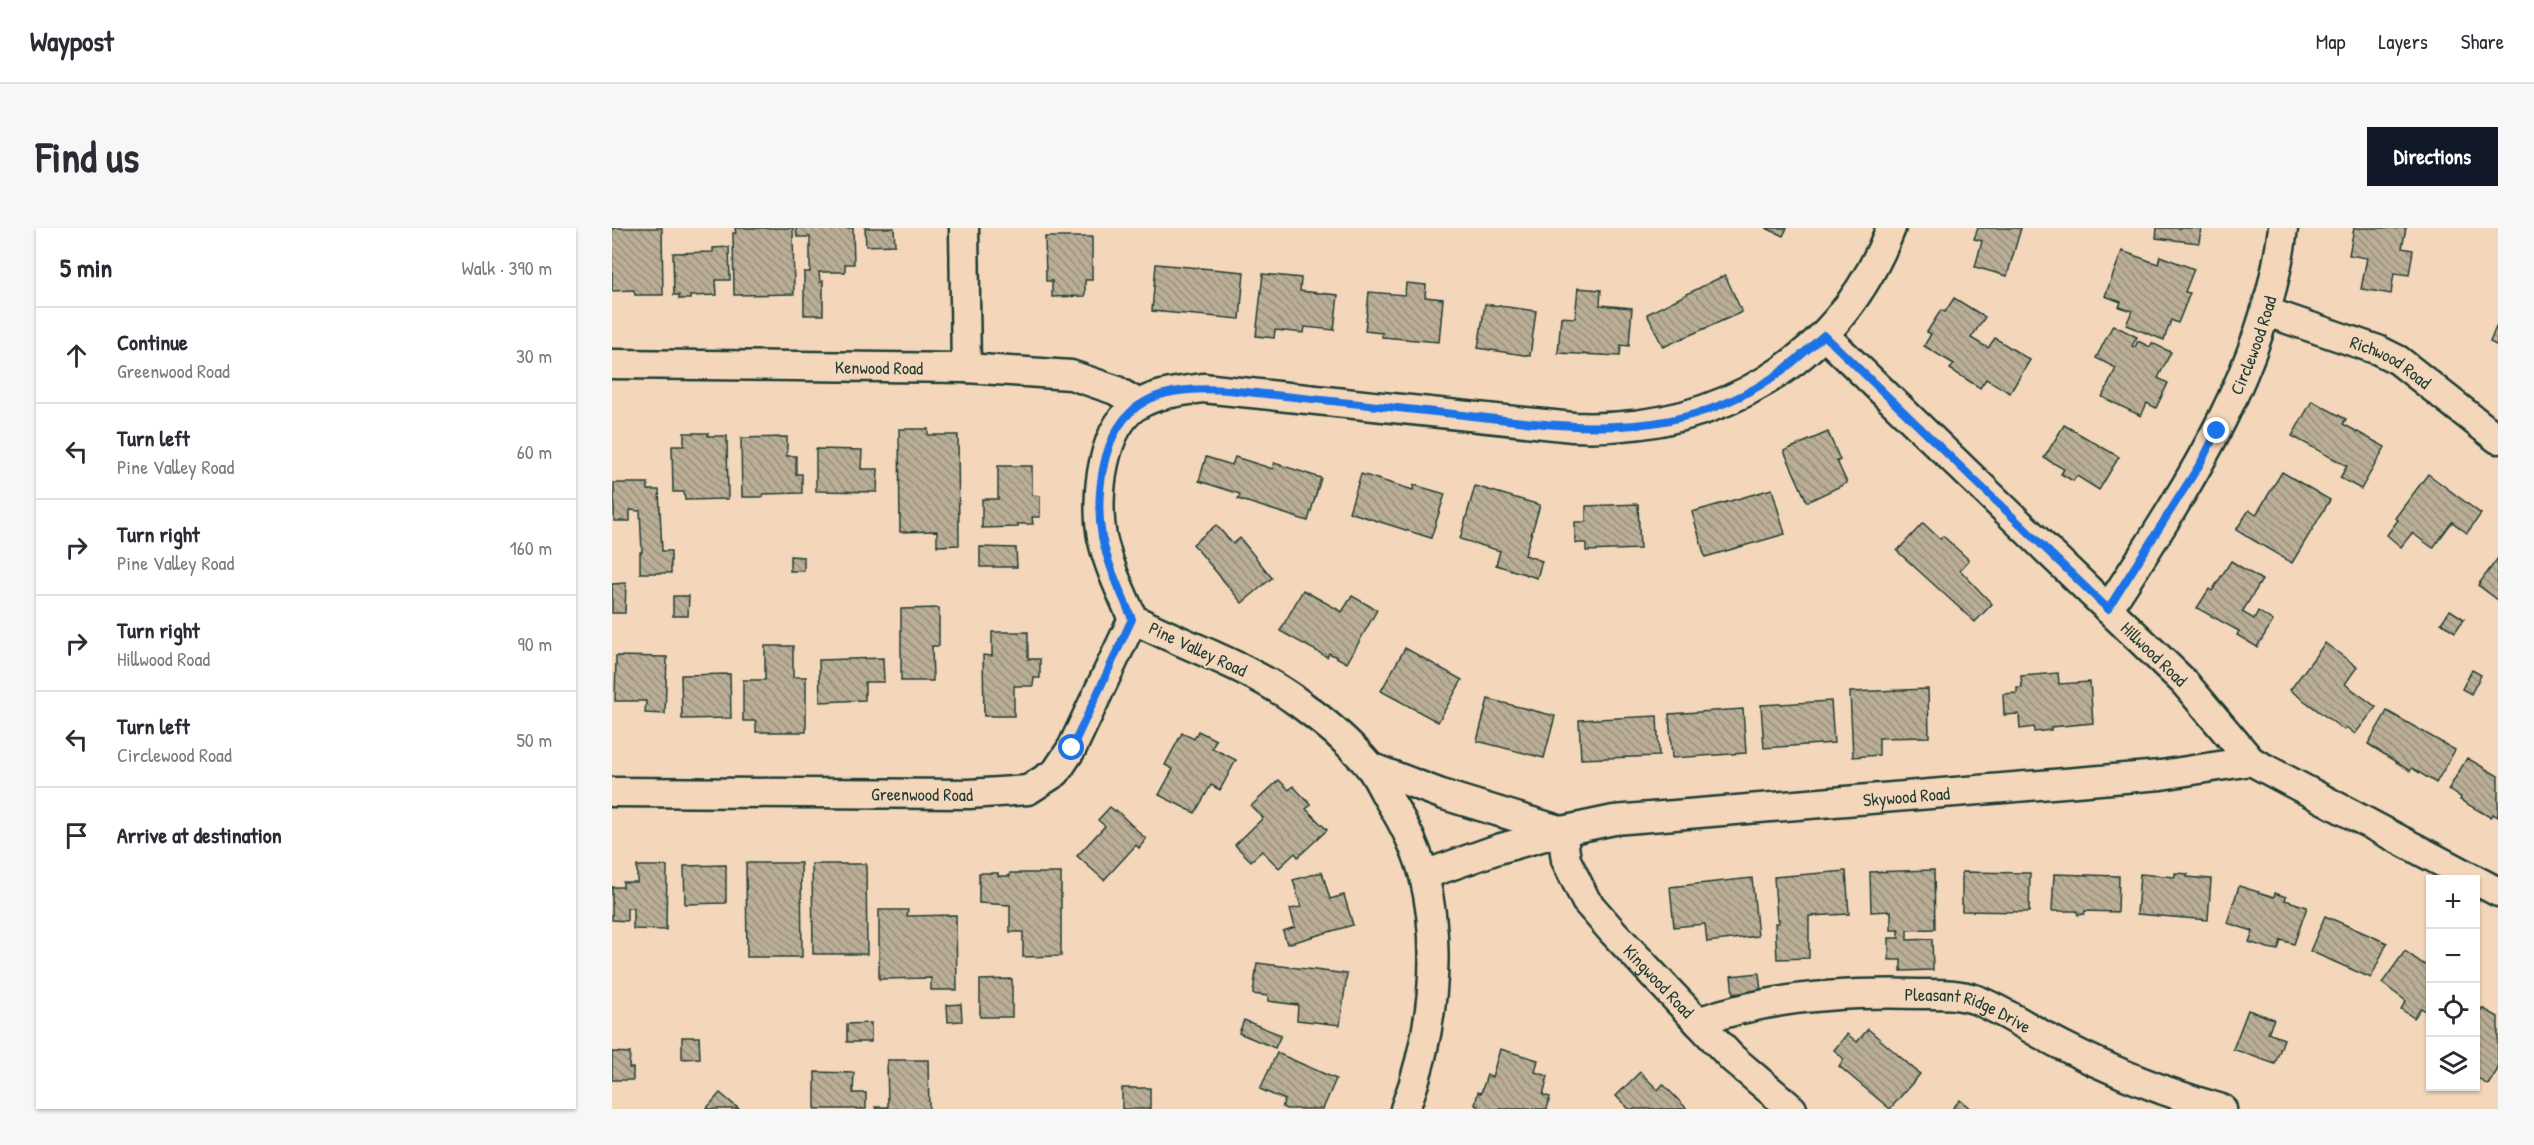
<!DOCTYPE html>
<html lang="en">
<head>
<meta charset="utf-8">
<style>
	:root { --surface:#fff; --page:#f7f7f7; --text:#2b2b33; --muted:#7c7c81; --line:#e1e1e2; --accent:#111827 }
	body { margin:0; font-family:"Patrick Hand",sans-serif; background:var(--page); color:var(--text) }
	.controls { position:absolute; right:18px; bottom:18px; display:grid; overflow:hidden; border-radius:0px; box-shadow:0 2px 4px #0004 }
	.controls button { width:54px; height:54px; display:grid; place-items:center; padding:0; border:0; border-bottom:2px solid var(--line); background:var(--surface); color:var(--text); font:30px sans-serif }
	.stop { position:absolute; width:18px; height:18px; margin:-14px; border:4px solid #1a73e8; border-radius:50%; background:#fff }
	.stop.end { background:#1a73e8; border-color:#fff; box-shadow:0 2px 6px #0008 }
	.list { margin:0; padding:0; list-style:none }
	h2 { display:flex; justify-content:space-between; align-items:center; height:78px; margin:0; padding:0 24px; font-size:26px }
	h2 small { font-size:20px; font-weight:400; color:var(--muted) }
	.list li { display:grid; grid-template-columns:39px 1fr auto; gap:18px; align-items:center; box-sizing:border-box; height:96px; padding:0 24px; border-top:2px solid var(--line) }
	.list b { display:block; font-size:22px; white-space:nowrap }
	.list p { margin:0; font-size:20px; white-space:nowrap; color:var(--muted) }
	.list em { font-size:20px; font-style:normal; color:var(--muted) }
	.icon { flex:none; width:33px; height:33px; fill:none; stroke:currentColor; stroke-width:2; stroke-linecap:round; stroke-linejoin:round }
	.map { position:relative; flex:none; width:1886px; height:881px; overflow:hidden; border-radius:0px }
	header { display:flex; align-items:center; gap:36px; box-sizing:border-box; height:84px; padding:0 30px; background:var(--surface); border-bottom:2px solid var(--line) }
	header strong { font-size:28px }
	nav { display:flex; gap:33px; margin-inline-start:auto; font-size:21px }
	.intro { display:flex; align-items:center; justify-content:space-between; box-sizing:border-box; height:144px; padding:0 36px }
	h1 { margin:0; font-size:42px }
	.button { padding:15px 27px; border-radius:0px; background:var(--accent); color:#fff; font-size:21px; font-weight:700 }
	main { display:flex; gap:36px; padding:0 36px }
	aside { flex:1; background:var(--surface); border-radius:0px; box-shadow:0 2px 4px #0004 }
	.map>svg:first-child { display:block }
</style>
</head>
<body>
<header>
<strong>Waypost</strong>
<nav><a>Map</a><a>Layers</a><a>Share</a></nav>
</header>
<div class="intro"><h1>Find us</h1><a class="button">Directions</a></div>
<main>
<aside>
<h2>5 min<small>Walk · 390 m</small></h2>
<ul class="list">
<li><svg class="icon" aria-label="ahead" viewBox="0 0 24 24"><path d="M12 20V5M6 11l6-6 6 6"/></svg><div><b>Continue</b><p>Greenwood Road</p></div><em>30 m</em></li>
<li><svg class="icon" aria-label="left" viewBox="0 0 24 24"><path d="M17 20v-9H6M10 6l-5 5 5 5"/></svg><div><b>Turn left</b><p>Pine Valley Road</p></div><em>60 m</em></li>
<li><svg class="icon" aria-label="right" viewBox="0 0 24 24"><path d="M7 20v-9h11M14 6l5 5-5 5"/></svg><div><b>Turn right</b><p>Pine Valley Road</p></div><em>160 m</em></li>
<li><svg class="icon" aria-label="right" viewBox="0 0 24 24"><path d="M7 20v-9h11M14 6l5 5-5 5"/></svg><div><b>Turn right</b><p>Hillwood Road</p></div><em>90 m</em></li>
<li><svg class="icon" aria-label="left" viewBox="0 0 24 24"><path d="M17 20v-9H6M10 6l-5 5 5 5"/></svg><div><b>Turn left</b><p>Circlewood Road</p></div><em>50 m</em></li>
<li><svg class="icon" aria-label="arrive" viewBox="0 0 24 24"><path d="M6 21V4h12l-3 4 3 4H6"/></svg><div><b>Arrive at destination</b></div></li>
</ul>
</aside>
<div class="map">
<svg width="1886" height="881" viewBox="0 0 1886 881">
	<defs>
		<pattern id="building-back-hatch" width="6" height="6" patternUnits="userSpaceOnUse" patternTransform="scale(1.5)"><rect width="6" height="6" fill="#bbae97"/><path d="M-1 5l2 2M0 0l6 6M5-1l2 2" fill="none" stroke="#978f7c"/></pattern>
	</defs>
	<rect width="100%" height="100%" fill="#f4d7ba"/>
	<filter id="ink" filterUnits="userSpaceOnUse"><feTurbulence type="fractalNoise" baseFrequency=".0167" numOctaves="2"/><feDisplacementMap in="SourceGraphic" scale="12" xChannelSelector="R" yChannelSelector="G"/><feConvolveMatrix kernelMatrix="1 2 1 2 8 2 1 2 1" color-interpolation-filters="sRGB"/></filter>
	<g filter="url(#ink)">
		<g fill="url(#building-back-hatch)" stroke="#1f3d34" stroke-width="1.5">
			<polygon points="0,0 50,0 51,67 23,67 22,62 0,63"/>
			<polygon points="123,0 181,0 182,66 122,67 121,5 124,5"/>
			<polygon points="184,0 241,0 242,36 233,36 233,44 207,44 208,54 211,53 211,87 192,87 192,44 198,44 198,9 185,9"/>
			<polygon points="253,0 282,0 283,17 254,18"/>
			<polygon points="1154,0 1175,0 1171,8"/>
			<polygon points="1366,0 1409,0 1395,48 1363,39 1370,13 1362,11"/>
			<polygon points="1545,0 1589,0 1587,15 1544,10"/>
			<polygon points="1742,0 1794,0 1790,20 1801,22 1797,47 1782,45 1779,66 1749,61 1755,30 1737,27"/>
			<polygon points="433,9 480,9 480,52 473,52 473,68 440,69 440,53 434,53"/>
			<polygon points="117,19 118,52 104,52 105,67 78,68 78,71 67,71 67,67 62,67 61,25 101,24 101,20"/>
			<polygon points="1510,23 1546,36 1548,28 1582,41 1573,64 1578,65 1566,95 1559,92 1552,112 1514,97 1520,83 1507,79 1509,74 1493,68"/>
			<polygon points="544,36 632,44 628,91 540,83"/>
			<polygon points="651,46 689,50 688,63 726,67 722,102 693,99 692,105 663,102 662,110 644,108"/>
			<polygon points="1113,47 1130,84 1051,119 1035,86"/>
			<polygon points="794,55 814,57 813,69 831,71 827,114 770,109 770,105 753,103 757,64 793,67"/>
			<polygon points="966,60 989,62 988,77 1020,80 1017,118 1009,117 1008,128 946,125 949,89 963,90"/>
			<polygon points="1342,70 1373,89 1359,110 1376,120 1383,110 1418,132 1398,165 1374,151 1368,160 1338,141 1342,136 1312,118 1319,106 1315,104 1329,82 1333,84"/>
			<polygon points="873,76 924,83 918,128 866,120"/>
			<polygon points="1886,94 1886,118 1878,114"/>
			<polygon points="1501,97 1525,109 1520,118 1523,119 1526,113 1538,119 1540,115 1559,124 1546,150 1556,155 1544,180 1535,175 1529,188 1490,169 1504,140 1484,130"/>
			<polygon points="1700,173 1734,191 1731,196 1773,219 1749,261 1728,250 1735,238 1680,208"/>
			<polygon points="1452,197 1507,229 1487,262 1465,248 1461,253 1449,246 1452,241 1432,230"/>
			<polygon points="287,201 316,201 316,207 346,207 347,317 325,318 325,303 288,304"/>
			<polygon points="1216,204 1228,232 1225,233 1235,255 1195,274 1172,223"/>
			<polygon points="72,205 96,205 96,208 115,208 116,271 73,272 72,264 61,264 60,218 72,218"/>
			<polygon points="175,209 175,228 184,228 184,246 190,246 190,265 151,266 151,269 130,269 129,210"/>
			<polygon points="204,221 250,222 249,241 266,241 265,264 204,263"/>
			<polygon points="594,229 620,237 623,229 661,241 662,235 709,250 696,293 626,271 628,266 587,253"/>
			<polygon points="386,238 420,238 420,267 428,268 428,289 420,289 421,296 406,296 406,299 370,300 370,271 386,271"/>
			<polygon points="1670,244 1718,272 1680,335 1624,302 1637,282 1644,287"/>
			<polygon points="749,246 801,262 802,257 833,266 819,310 737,284"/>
			<polygon points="1816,246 1869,286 1855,305 1840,294 1821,320 1800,305 1789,319 1775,307 1786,292 1783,290"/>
			<polygon points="2,255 36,255 36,262 47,262 50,323 59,323 59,345 28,345 28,324 30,324 28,283 18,282 18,293 2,293"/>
			<polygon points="863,258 928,277 913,327 930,333 925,350 884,337 888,323 848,311"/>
			<polygon points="1160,261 1173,306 1093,329 1080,284"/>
			<polygon points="1026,276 1028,321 974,323 974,315 963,315 963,294 974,294 974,278"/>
			<polygon points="1311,295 1328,311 1331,308 1357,332 1348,342 1380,376 1363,394 1285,323"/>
			<polygon points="604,297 621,316 628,310 660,350 630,375 581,316"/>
			<polygon points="368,319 404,320 405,339 368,339"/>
			<polygon points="178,328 192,329 192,343 178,343"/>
			<polygon points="1886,330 1886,372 1866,357"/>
			<polygon points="1619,333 1650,352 1630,384 1642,391 1646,383 1661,393 1645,419 1625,407 1627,403 1585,380 1597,361 1600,363"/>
			<polygon points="14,355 13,385 0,385 0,356"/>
			<polygon points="691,362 730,384 740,368 765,382 735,435 717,425 715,429 668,403"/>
			<polygon points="61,368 77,368 76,388 61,388"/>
			<polygon points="327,380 327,418 320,418 321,453 289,453 289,381"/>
			<polygon points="1838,382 1852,391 1843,404 1829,395"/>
			<polygon points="380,404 416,404 416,431 428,431 428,450 422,450 421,458 402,458 402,488 372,488 371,427 380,428"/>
			<polygon points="1713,415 1745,439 1733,456 1764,479 1743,506 1734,499 1732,502 1678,462"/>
			<polygon points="153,418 181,418 181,449 194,449 194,504 144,504 144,493 131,493 131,452 153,452"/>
			<polygon points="793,420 850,452 826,494 769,463"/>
			<polygon points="4,428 55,429 53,486 33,485 34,473 3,473"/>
			<polygon points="271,430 272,454 253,454 253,472 208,474 207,432"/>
			<polygon points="1860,442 1869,447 1859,466 1850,461"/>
			<polygon points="1446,445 1447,456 1478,454 1481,495 1439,499 1439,502 1422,504 1422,499 1408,501 1407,486 1392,487 1391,466 1405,465 1405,460 1410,460 1409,448"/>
			<polygon points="118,446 119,490 70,491 69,447"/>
			<polygon points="1316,461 1317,509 1267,510 1267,527 1241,529 1238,464"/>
			<polygon points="876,471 943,488 932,530 865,513"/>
			<polygon points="1219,473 1222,515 1152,520 1149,477"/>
			<polygon points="1131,481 1134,525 1060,530 1057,486"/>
			<polygon points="1775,483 1843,522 1824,555 1800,540 1798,543 1756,516"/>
			<polygon points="1045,488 1047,528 969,531 967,492"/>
			<polygon points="586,503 604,512 600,520 624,532 608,562 599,557 583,585 547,567 561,541 553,537 570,505 582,511"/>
			<polygon points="1855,530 1886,548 1886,589 1881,586 1878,589 1848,572 1849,569 1836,562"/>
			<polygon points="667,552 677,562 681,558 699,577 694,581 715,602 686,629 683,625 667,640 650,623 639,633 623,617 651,590 639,578"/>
			<polygon points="498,579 503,583 504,582 534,611 527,620 524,617 492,652 465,628 493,598 486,592"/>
			<polygon points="134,635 189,635 190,729 135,729"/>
			<polygon points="200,636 254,636 255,726 201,726"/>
			<polygon points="114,637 114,675 73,676 72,638"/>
			<polygon points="25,638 55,638 54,702 21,701 21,680 15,680 15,693 0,692 0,659 11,659 11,654 25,654"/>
			<polygon points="1322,642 1323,701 1295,702 1295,712 1320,711 1321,742 1289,743 1289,732 1277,732 1277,710 1287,710 1287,702 1279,702 1279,683 1259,684 1258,644"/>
			<polygon points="1234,643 1237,686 1197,688 1197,730 1165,731 1163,695 1167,695 1167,691 1165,691 1162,649"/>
			<polygon points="710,644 718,671 732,667 741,697 675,716 671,703 683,699 678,681 689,679 681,652"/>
			<polygon points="1350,644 1418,645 1417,684 1350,683"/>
			<polygon points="367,645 386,645 386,648 398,648 398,645 449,645 449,728 411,729 411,704 398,704 398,677 367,675"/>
			<polygon points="1563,645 1576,646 1575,649 1599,651 1596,692 1525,686 1528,646 1563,649"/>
			<polygon points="1442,646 1507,648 1506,684 1473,683 1472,686 1466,687 1465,683 1440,683"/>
			<polygon points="1140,650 1146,708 1095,714 1093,696 1062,699 1058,659"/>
			<polygon points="1627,658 1662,669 1663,665 1674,669 1673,672 1695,679 1682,716 1669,712 1666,722 1656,720 1637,714 1641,703 1615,695"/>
			<polygon points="267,682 296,682 295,688 344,687 345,762 319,762 319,750 267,751"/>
			<polygon points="1713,688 1775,715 1759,750 1698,723"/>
			<polygon points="1793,723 1818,741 1818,786 1809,780 1802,790 1789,781 1794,773 1770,755"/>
			<polygon points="645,735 735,746 728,797 685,792 686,777 656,773 656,768 641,766"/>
			<polygon points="1147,745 1149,763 1121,766 1119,748"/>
			<polygon points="400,751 400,789 368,789 368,752"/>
			<polygon points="349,776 350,793 336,794 335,777"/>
			<polygon points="1870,780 1886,789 1886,841 1876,857 1864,849 1864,790"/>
			<polygon points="1636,782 1662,791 1656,805 1672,811 1663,836 1621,821"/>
			<polygon points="632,792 669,807 663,820 627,805"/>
			<polygon points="259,795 259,814 235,814 235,796"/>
			<polygon points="1256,801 1308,846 1278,881 1227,838 1232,831 1222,822 1235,806 1245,814"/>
			<polygon points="70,809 87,809 88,830 70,831"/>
			<polygon points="888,821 926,832 923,844 936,848 931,867 938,869 935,881 865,881 866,878 863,877 866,864 869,865 875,847 880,849"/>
			<polygon points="0,824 18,825 17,840 21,840 21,852 0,852"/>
			<polygon points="665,825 724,851 711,881 674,881 670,879 673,872 648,861"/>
			<polygon points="275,832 316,832 317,881 264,881 263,879 276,879"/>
			<polygon points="203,844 242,845 241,865 254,865 254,881 203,881"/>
			<polygon points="1028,844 1046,862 1051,856 1075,881 1017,881 1004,868"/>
			<rect x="510" y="860" width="28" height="21"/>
			<polygon points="108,865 127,881 94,881"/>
			<polygon points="1348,872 1359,881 1340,881"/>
		</g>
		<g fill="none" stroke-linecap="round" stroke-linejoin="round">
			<defs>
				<g id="street">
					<polyline points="352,0 354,140"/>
					<path id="s1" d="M1655,84L1766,122L1786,132L1886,211"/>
					<path id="s2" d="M1212,107L1572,454L1639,533L1886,664"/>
					<path id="s3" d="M0,136L354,140L459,147L503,162L527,176"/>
					<path id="s4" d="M1496,381C1572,264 1654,143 1671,0"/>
					<path id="s5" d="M758,539L832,567L950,603L1002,592L1549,547L1639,533"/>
					<path id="s6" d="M0,564L357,566L416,562L444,544L460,520L521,391"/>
					<path id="s7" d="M812,647L886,621L950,603L954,632L974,673L1001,704L1120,830L1180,881"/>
					<path id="s8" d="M1086,794C1154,769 1234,764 1306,766C1326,766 1346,765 1365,772C1394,784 1421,803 1449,817C1501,844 1554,865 1610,881"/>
					<path d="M793,881C820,809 831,724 812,648C805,621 791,594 776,570C770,560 765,548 758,539C738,515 712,493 687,475C637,438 576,419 521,391C509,364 496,337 490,309C483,270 489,196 529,175C548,165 570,163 591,160L961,199C1104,205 1226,136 1279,0"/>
				</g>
			</defs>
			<use href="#street" stroke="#1f3d34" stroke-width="33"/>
			<use href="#street" stroke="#f4d7ba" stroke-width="28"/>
		</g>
	</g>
	<g fill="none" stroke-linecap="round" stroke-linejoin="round" filter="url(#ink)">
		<path stroke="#1a73e8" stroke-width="8" d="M460,520L520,391C509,364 496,338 490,309C486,287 487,263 491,241C505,169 550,158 616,162C692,170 767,178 842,186C958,199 1060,218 1163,148C1180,136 1196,121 1212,107L1496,381L1588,236L1605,203"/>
	</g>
	<g text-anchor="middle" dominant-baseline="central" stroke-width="4.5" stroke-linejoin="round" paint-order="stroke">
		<g font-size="18" fill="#1f3d34" stroke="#f4d7ba">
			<text stroke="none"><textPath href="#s4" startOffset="302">Circlewood Road</textPath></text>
			<text stroke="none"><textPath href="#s1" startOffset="134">Richwood Road</textPath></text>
			<text stroke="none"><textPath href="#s3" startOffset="267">Kenwood Road</textPath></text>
			<text transform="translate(586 421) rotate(25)">Pine Valley Road</text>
			<text stroke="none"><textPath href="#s2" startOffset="459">Hillwood Road</textPath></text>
			<text stroke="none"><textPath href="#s6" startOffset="310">Greenwood Road</textPath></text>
			<text stroke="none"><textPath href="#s5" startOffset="549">Skywood Road</textPath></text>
			<text stroke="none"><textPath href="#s7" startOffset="328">Kingwood Road</textPath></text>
			<text stroke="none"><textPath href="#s8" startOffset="276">Pleasant Ridge Drive</textPath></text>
		</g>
	</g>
</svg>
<div class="controls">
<button>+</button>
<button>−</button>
<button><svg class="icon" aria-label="locate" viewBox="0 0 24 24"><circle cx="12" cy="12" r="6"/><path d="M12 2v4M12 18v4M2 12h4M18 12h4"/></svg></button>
<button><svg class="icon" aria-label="layers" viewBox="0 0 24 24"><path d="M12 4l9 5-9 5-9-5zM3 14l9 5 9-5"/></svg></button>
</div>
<div class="stop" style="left:460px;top:520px"></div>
<div class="stop end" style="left:1605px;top:203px"></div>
</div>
</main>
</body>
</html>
